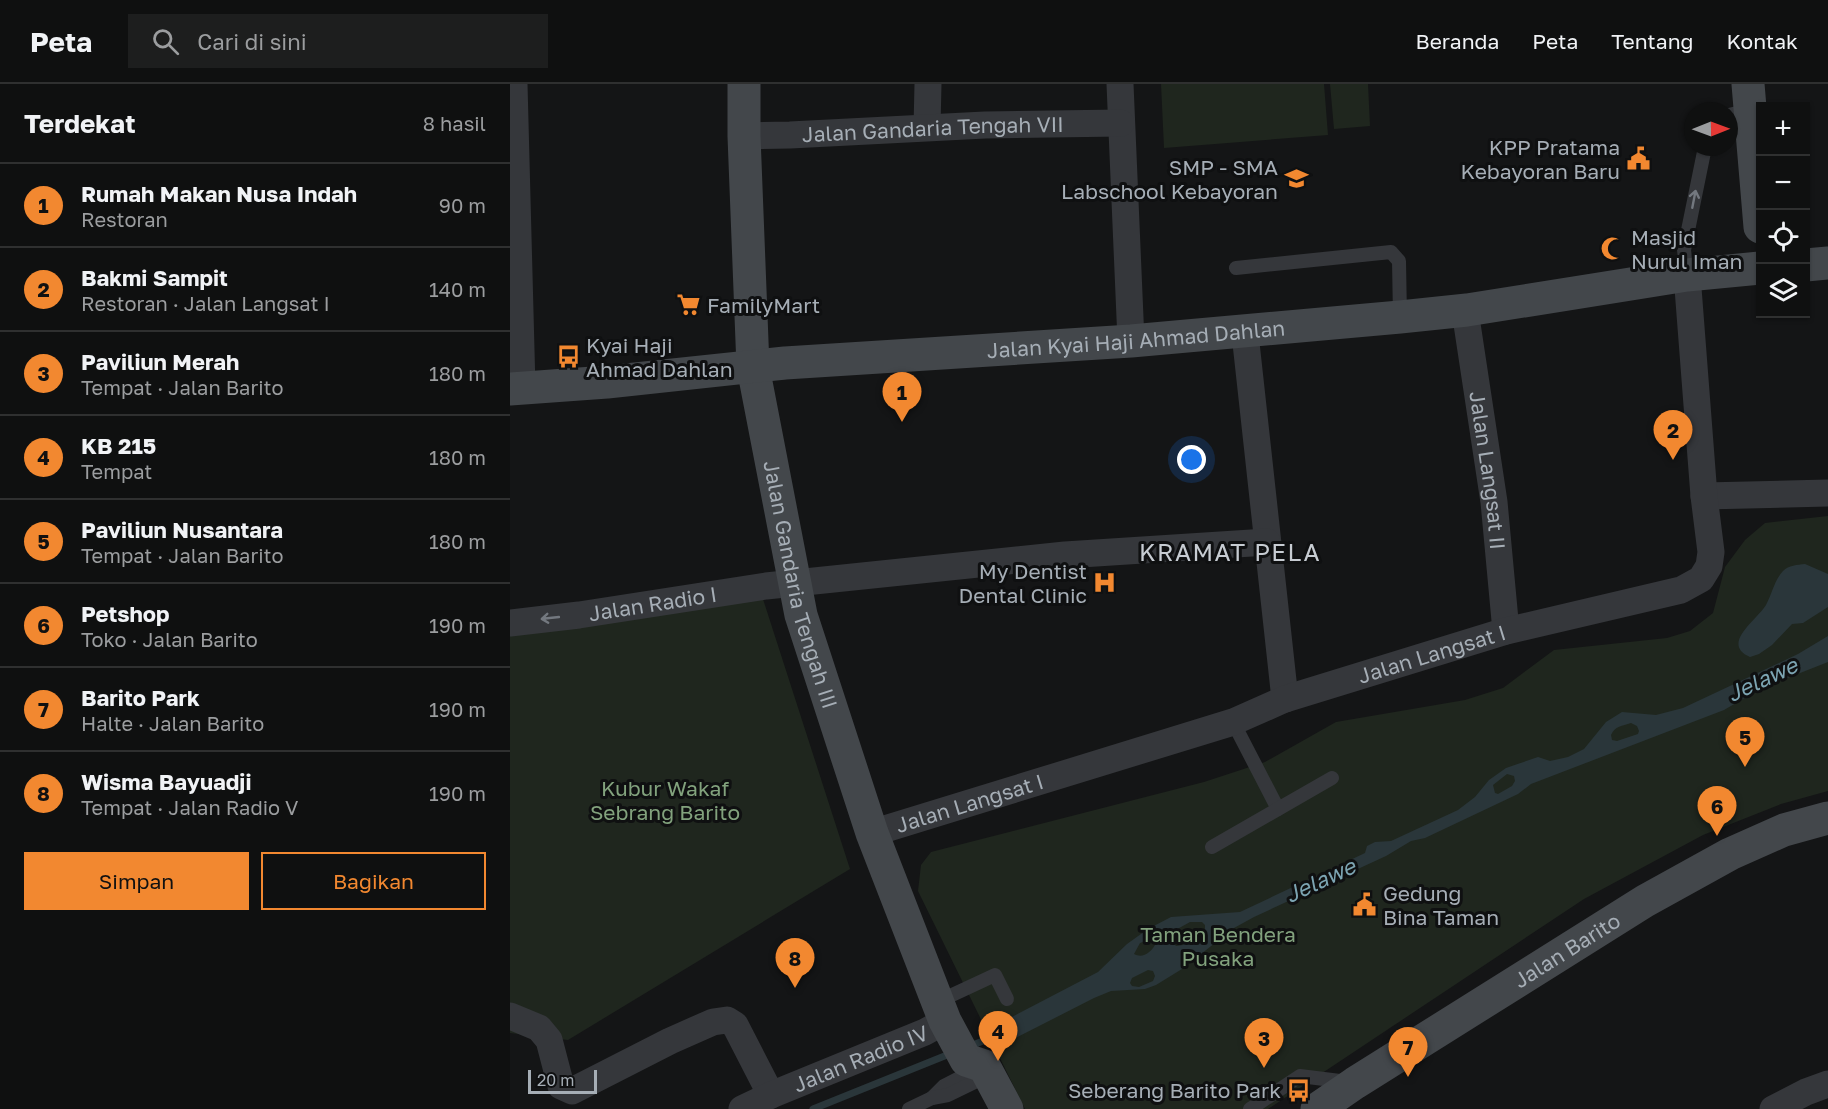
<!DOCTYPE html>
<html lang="id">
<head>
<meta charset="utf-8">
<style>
	:root { --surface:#0f1010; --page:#1d1e1e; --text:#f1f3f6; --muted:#9b9d9f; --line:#2f3030; --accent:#f28830 }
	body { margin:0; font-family:"Golos Text",sans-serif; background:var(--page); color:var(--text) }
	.controls { position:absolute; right:18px; top:18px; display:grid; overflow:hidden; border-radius:0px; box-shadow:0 2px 4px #0004 }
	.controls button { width:54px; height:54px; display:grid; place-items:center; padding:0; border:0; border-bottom:2px solid var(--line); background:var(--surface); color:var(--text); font:30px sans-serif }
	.compass { position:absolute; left:1174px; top:18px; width:54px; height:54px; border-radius:50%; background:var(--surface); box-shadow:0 2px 4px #0004; rotate:89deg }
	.scale { position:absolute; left:18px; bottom:15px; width:69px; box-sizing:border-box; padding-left:6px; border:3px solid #a6aeb6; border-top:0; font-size:16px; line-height:21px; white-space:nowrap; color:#a6aeb6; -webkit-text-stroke:4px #0f1011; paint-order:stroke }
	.you { position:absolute; left:682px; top:376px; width:21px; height:21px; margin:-15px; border:4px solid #fff; border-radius:50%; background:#1a73e8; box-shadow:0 0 0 9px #1a73e833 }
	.badge { display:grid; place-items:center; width:39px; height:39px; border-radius:50%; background:var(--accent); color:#111; font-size:20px; font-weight:700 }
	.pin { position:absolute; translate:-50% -50px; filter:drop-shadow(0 2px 3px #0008) }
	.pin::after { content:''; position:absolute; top:32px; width:21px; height:18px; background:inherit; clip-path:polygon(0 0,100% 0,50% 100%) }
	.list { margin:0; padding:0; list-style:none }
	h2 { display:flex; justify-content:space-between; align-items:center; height:78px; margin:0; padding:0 24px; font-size:26px }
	h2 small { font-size:20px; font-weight:400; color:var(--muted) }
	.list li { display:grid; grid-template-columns:39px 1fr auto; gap:18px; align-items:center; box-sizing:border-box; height:84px; padding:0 24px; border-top:2px solid var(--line) }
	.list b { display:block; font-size:22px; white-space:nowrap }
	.list p { margin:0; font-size:20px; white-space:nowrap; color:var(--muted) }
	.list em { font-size:20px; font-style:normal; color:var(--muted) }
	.actions { display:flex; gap:12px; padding:18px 24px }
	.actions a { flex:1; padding:14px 0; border:2px solid var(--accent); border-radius:0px; text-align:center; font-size:21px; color:var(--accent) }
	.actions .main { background:var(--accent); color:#111 }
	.icon { flex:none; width:33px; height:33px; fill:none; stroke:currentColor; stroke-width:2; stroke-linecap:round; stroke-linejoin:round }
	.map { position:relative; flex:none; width:1318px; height:1025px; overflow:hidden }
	header { display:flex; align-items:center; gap:36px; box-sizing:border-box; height:84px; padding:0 30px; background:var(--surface); border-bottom:2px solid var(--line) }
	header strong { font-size:28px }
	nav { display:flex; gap:33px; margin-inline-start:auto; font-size:21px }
	.search { width:420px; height:54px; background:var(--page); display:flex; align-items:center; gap:15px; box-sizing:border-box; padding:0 21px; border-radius:0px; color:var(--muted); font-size:22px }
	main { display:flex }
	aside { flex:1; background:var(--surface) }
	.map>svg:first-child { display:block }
</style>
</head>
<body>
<header>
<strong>Peta</strong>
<div class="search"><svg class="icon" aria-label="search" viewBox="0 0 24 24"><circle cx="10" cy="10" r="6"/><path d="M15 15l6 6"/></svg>Cari di sini</div>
<nav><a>Beranda</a><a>Peta</a><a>Tentang</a><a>Kontak</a></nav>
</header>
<main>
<aside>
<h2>Terdekat<small>8 hasil</small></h2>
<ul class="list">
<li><span class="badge">1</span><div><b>Rumah Makan Nusa Indah</b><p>Restoran</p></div><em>90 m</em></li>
<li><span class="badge">2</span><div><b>Bakmi Sampit</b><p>Restoran · Jalan Langsat I</p></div><em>140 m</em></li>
<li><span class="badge">3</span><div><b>Paviliun Merah</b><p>Tempat · Jalan Barito</p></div><em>180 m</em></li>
<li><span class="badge">4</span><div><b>KB 215</b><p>Tempat</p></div><em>180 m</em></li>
<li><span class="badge">5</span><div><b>Paviliun Nusantara</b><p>Tempat · Jalan Barito</p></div><em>180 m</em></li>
<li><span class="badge">6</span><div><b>Petshop</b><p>Toko · Jalan Barito</p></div><em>190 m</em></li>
<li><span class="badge">7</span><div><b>Barito Park</b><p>Halte · Jalan Barito</p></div><em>190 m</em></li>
<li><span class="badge">8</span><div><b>Wisma Bayuadji</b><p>Tempat · Jalan Radio V</p></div><em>190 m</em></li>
</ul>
<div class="actions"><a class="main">Simpan</a><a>Bagikan</a></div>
</aside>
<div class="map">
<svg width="1318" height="1025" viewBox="0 0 1318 1025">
	<rect width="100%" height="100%" fill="#141516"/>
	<g fill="#1f261e">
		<polygon points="651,0 814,0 818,51 654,64"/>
		<polygon points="820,0 858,0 860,42 824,45"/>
		<polygon points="1318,432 1318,707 1271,720 1193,751 1074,815 758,1025 515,1025 408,807 411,781 421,768 694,698 755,678 826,638 955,616 993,604 1044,566 1157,554 1180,547 1203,529 1215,483 1235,456 1255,439"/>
		<polygon points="252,512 340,785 58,956 0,949 0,549"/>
	</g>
	<g fill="#2a363a" fill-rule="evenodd">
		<path d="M1295,480L1318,490V523L1293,539L1282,540L1262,561L1249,570L1240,573C1210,560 1247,536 1256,521C1262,510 1264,497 1273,487C1279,481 1287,481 1295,480Z"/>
		<path d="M1318,552V578L1250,605L1214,626L1021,700L1008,710L915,754L901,757L876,772L744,833L724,844L672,885L646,901L635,905L601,907L584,914L486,964L477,946L588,888L617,860L638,845L661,833L730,828L855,769L857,762L865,758L881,757L948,726L965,713L979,696L996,684L1028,673L1040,677L1058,673L1074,665L1096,638L1112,628L1146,631L1173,624L1288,570ZM1121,639L1127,642L1129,647L1128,650L1107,657L1102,656L1101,651C1105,642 1112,642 1121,639ZM997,690L1004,692L1005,697L1002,702L988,710L985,709L983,701ZM680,838H692L695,841V848L692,850H683L673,861L666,862L662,858V848ZM638,856L644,857L645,861C641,868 633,875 624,870L630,859ZM638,886L643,887L645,892L643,897L629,903L622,902L620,899L622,894Z"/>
	</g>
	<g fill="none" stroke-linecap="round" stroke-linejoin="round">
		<g stroke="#2a363a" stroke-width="7">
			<polyline points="458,963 490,950"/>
			<polyline points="303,1025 442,969"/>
		</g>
		<g stroke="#35373b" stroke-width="14">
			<polyline points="1219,31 1239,26"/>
			<polyline points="726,184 881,168 889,177 890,233"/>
			<polyline points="1177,191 1174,166 1195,63"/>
			<polyline points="723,638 768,725"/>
			<polyline points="702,763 822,694"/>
			<polyline points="427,918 485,891 497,915"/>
			<polyline points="422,1014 434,1002 469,984"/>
			<polyline points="399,1025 422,1014 438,1011 479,991"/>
			<polyline points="740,1025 790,992 838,998"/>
		</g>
		<g stroke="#35373b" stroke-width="27">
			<polyline points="4,0 12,304"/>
			<polyline points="610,0 621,257"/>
			<polyline points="417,43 418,0"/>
			<path id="s1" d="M234,52L280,51L475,41L611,39"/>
			<path id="s2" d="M957,226V240L984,418L996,547"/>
			<polyline points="737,248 736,259 775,615"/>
			<polyline points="1194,412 1318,409"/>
			<path id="s3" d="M0,539L69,531L256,502L555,471L757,458"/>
			<path id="s4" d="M362,749L723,638L775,615L996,547L1171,506L1191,495L1199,482L1201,468L1194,412L1177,191"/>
			<polyline points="0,932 29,944 39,956 51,1002 62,1007 160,957 203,938 217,936 225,941 261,1011"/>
			<path id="s5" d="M232,1025L261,1011L415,948L435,937"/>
			<polyline points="1263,1025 1296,1008 1318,1000"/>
		</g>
		<g stroke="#43474b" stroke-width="33">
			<path id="s6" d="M234,0V52L243,283L291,531L362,749L435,937L456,976L474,982L497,1025"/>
			<polyline points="1238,0 1250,143"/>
			<polyline points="1296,181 1318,179"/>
			<path id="s7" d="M0,305L97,298L275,279L621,257L890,233L957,226L1177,191L1250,184"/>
			<path id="s8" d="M807,1025L845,999L1135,817L1220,770L1274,746L1318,734"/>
		</g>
	</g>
	<defs><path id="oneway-shaft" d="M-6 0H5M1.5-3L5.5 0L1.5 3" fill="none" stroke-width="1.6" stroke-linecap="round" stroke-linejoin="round" transform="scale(1.5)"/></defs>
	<g stroke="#73787f">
		<use href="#oneway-shaft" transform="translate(1184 115) rotate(-79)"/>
		<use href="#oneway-shaft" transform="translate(40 534) rotate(174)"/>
	</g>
	<defs>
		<symbol id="civic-bare" viewBox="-9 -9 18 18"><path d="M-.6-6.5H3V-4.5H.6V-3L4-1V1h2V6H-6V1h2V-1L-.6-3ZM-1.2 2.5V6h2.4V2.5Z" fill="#f28830" stroke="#0f1011" stroke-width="2.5" paint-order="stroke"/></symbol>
		<symbol id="school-bare" viewBox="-9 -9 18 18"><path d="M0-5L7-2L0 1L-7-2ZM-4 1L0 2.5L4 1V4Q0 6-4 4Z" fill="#f28830" stroke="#0f1011" stroke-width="2.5" paint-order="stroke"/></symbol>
		<symbol id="mosque-bare" viewBox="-9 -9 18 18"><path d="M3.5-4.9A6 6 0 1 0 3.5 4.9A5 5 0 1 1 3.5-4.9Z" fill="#f28830" stroke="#0f1011" stroke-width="2.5" paint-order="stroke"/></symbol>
		<symbol id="supermarket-bare" viewBox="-9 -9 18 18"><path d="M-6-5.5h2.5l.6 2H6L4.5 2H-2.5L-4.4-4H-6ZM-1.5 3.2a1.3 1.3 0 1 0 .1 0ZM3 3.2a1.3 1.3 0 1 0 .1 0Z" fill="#f28830" stroke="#0f1011" stroke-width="2.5" paint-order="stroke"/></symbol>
		<symbol id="bus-bare" viewBox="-9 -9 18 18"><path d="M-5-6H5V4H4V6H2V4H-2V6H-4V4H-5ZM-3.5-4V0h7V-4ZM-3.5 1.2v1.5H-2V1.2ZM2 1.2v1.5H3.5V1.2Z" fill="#f28830" stroke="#0f1011" stroke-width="2.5" paint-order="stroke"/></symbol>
		<symbol id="hospital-bare" viewBox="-9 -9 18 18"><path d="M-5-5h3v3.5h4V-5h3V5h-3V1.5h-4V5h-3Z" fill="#f28830" stroke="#0f1011" stroke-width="2.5" paint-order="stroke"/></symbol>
	</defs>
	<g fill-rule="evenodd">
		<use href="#civic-bare" x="1112" y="58" width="33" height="33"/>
		<use href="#school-bare" x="770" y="78" width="33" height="33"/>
		<use href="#mosque-bare" x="1086" y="148" width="33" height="33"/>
		<use href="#supermarket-bare" x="162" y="204" width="33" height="33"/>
		<use href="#bus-bare" x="42" y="256" width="33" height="33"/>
		<use href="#hospital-bare" x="578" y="482" width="33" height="33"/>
		<use href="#civic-bare" x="838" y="804" width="33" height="33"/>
		<use href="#bus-bare" x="772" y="990" width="33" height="33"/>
	</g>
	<g text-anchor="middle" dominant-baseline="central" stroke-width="6" stroke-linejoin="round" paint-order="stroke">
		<g font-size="21" fill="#a6aeb6" stroke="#0f1011">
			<text stroke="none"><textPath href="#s1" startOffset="189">Jalan Gandaria Tengah VII</textPath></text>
			<text stroke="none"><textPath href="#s7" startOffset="628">Jalan Kyai Haji Ahmad Dahlan</textPath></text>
			<text stroke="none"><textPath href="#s2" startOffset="162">Jalan Langsat II</textPath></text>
			<text stroke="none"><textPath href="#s6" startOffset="506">Jalan Gandaria Tengah III</textPath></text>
			<text stroke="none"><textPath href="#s3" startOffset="144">Jalan Radio I</textPath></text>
			<text stroke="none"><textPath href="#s4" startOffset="588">Jalan Langsat I</textPath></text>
			<text stroke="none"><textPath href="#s4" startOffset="102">Jalan Langsat I</textPath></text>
			<text stroke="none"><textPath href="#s8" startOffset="296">Jalan Barito</textPath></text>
			<text stroke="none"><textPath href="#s5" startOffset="129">Jalan Radio IV</textPath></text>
		</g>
		<g font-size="21" fill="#a6aeb6" stroke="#0f1011" text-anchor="end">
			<text x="1110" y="63">KPP Pratama<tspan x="1110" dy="24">Kebayoran Baru</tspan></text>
			<text x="768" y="83">SMP - SMA<tspan x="768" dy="24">Labschool Kebayoran</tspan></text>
			<text x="1121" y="153" text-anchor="start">Masjid<tspan x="1121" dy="24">Nurul Iman</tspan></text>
			<text x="197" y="221" text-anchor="start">FamilyMart</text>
			<text x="76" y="261" text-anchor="start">Kyai Haji<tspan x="76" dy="24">Ahmad Dahlan</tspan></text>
			<text x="577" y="487">My Dentist<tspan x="577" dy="24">Dental Clinic</tspan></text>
			<text x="873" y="809" text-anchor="start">Gedung<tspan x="873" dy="24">Bina Taman</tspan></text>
			<text x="771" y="1006">Seberang Barito Park</text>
		</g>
		<g font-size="21" fill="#82a27d" stroke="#0f1011">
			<text x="155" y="704">Kubur Wakaf<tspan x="155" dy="24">Sebrang Barito</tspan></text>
			<text x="708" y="850">Taman Bendera<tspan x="708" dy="24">Pusaka</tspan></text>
		</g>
		<g font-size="22" font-style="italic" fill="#7ca4b2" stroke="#0f1011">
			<text transform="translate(1252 595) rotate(-25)">Jelawe</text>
			<text transform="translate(810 796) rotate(-25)">Jelawe</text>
		</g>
		<g font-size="24" letter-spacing="1.5" fill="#c7ccd2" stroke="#0f1011">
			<text x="720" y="467">KRAMAT PELA</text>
		</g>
	</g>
</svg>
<div class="controls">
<button>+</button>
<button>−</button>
<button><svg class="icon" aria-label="locate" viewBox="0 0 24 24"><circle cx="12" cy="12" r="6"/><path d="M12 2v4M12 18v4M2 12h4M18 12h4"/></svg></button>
<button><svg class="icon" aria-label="layers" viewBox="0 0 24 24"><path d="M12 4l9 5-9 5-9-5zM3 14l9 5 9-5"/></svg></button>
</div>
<svg class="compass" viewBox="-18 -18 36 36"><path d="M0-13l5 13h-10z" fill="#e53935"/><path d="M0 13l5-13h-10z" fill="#9b9d9f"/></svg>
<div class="scale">20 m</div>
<div class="you"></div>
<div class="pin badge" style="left:392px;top:338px">1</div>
<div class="pin badge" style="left:1163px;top:376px">2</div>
<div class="pin badge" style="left:754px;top:984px">3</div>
<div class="pin badge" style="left:488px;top:977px">4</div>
<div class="pin badge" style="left:1235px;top:683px">5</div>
<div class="pin badge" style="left:1207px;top:752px">6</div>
<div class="pin badge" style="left:898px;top:993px">7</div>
<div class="pin badge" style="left:285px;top:904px">8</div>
</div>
</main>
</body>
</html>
